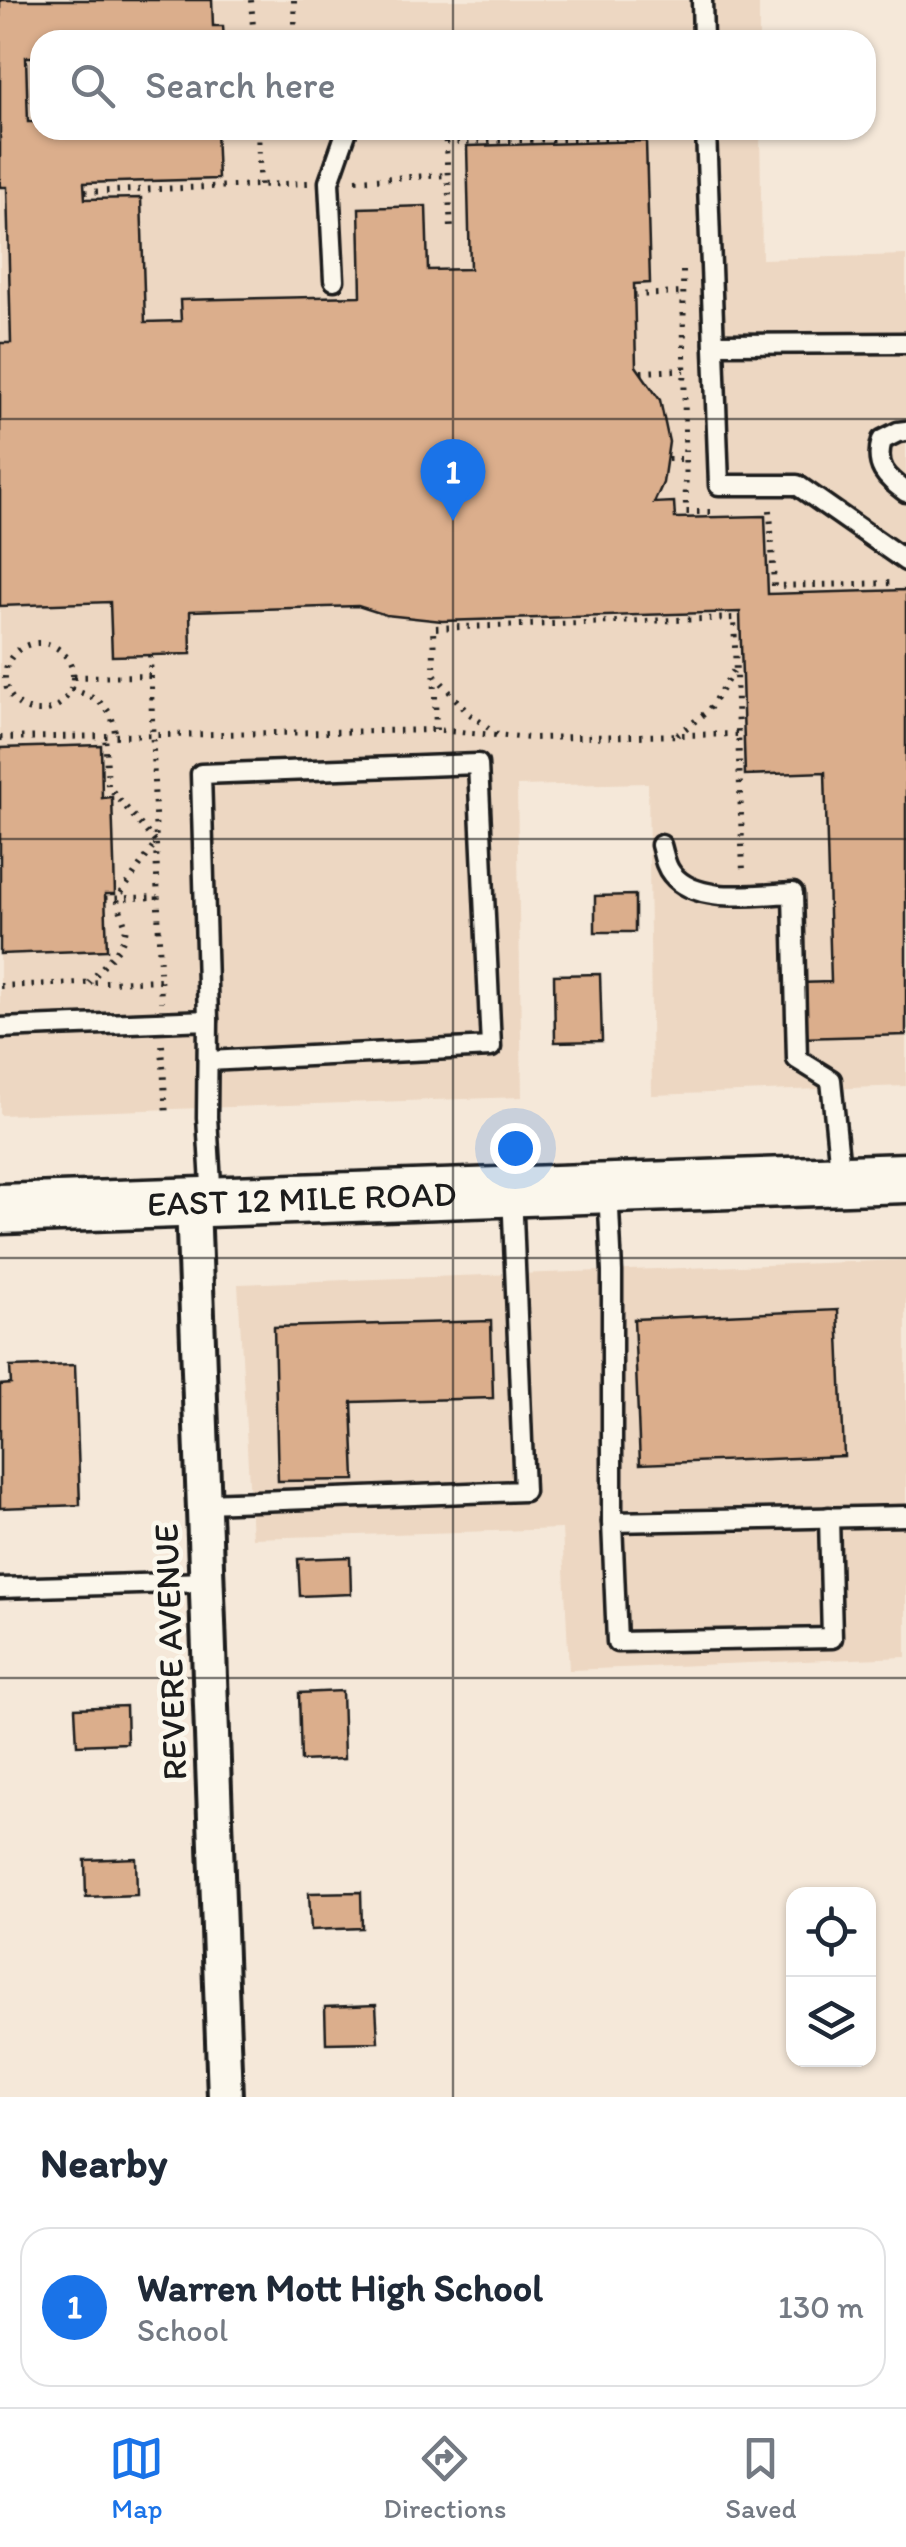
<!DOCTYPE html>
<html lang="en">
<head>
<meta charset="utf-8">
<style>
	:root { --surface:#fff; --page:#f6f6f7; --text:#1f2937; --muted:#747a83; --line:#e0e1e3; --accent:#1a73e8 }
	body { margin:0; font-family:Itim,sans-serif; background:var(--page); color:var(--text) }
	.controls { position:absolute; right:30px; bottom:30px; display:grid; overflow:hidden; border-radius:20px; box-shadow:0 2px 8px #0004 }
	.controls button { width:90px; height:90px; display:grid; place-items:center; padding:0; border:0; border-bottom:2px solid var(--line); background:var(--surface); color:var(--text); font:50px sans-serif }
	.you { position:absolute; left:515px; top:1148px; width:35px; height:35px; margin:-25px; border:8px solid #fff; border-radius:50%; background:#1a73e8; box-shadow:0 0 0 15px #1a73e833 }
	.badge { display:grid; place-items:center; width:65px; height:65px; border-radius:50%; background:var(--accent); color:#fff; font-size:32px; font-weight:700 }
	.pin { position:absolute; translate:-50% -82px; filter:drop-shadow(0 2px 5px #0008) }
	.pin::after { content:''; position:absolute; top:52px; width:35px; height:30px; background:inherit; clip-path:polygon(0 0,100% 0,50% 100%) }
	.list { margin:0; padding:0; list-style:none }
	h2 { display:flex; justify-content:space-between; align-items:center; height:130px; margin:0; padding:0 40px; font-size:42px }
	h2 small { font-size:32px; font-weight:400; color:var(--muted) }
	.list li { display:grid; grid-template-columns:65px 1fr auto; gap:30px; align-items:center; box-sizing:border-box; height:160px; margin:0 20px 20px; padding:0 20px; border:2px solid var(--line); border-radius:30px }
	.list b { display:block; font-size:38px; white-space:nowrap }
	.list p { margin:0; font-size:32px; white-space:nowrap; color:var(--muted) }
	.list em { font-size:32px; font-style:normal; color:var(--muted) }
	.icon { flex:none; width:55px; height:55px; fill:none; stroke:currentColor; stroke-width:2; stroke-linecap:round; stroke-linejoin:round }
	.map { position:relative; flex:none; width:906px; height:2097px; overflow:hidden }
	.search { position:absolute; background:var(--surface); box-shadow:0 2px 8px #0004; left:30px; right:30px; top:30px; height:110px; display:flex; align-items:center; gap:25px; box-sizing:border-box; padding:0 35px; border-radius:30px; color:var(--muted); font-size:38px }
	.sheet { height:310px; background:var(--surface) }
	nav { display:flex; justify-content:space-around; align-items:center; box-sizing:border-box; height:140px; border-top:2px solid var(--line); background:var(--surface); font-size:28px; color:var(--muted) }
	nav a { display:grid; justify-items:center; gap:5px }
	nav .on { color:var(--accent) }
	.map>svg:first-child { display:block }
</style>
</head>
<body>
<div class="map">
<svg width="906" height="2097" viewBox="0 0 906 2097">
	<rect width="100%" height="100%" fill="#f5e8d9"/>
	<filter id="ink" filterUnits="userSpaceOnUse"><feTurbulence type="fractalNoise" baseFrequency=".01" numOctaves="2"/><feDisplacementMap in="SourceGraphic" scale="20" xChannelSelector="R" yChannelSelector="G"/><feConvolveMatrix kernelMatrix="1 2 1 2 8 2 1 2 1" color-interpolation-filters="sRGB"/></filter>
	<g filter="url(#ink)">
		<g fill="#edd7c2">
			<polygon points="0,0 759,0 759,40 40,40 40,130 760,130 762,259 906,255 906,1086 652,1095 648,783 517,786 522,1097 0,1115"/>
			<polygon points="906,1260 906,1657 569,1670 562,1529 252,1538 238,1284"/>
		</g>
		<g fill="#dbae8c" stroke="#1c1c1c" stroke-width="2.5">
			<polygon points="0,0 212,0 213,26 223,26 224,40 40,40 40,57 26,57 28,122 40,122 40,130 216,130 218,179 84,183 85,199 141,198 145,322 181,321 180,300 361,296 359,208 426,206 428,270 470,269 467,146 646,141 650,283 634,284 636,366 660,400 669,442 663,483 654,503 674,502 675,518 765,516 768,594 906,590 906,1035 800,1038 798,983 831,982 825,772 745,775 740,612 442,621 386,615 358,606 190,611 191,654 112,656 110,602 0,606 0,343 11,343 7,187 0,187"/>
			<polygon points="101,745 102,798 112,797 115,894 105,894 107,950 0,954 0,748"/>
			<polygon points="635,895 635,932 595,932 595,896"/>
			<polygon points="600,974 602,1041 555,1042 554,975"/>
			<polygon points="838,1310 844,1456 640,1464 634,1319"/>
			<polygon points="491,1321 493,1398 352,1402 355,1480 278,1481 274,1327"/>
			<polygon points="75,1365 80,1505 0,1508 0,1385 11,1384 10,1367"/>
			<polygon points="350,1557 351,1594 300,1596 298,1559"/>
			<polygon points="342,1691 344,1759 301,1761 299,1693"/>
			<polygon points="126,1706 127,1743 77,1745 75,1708"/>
			<polygon points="136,1858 137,1895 86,1897 85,1860"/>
			<polygon points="361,1892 362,1928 311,1930 309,1893"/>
			<polygon points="376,2005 378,2042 326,2043 325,2007"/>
		</g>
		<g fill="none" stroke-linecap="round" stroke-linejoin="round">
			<defs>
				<g id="lane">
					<polyline points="702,0 703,40"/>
					<polyline points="706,130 719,485 797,485 906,561"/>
					<polyline points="334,280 329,182 347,130"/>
					<polyline points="714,344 906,343"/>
					<path d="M906,431L898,432L882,440C874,467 886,477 906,492"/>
					<path d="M661,845C664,855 665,866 672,874C697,905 757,894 793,893L797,1059L831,1080L841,1180"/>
					<polyline points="208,1020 201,774 478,764 491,1047 208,1061"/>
					<polyline points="0,1028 208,1020 207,1117 212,1202"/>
					<polyline points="608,1188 612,1272 612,1522 906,1516"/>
					<polyline points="205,1503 524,1491 512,1191"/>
					<polyline points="612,1522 617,1642 832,1638 829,1517"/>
					<polyline points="0,1588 208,1582"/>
				</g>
				<polyline id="street" points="193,1203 225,2097"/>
				<g id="secondary">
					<path id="s1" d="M0,1209L906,1178"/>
				</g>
			</defs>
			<use href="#lane" stroke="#1c1c1c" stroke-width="25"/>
			<use href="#street" stroke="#1c1c1c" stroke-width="40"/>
			<use href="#secondary" stroke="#1c1c1c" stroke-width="55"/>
			<g stroke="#1c1c1c" stroke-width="6" stroke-dasharray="2.5 8" stroke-linecap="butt">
				<polyline points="251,0 254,40"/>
				<polyline points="294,0 295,40"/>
				<polyline points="258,130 260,185"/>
				<polyline points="445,130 451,228"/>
				<polyline points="446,142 681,136 681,139"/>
				<polyline points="356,180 447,175"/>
				<polyline points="85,192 308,183"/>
				<polyline points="683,271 686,512 717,512"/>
				<polyline points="634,295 683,293"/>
				<polyline points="641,372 684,370"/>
				<polyline points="668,459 686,459"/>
				<polyline points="770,510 774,586 893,583"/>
				<circle cx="39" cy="677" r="34"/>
				<polyline points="150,655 161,1002"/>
				<polyline points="435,675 467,712 498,735"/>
				<polyline points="74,677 151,676"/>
				<path d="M71,689C96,698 113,705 115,734"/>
				<polyline points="436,730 433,628 734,618 743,872"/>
				<polyline points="677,735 708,711 734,670"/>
				<polyline points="0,738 436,730 531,738 737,734"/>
				<polyline points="105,899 158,897"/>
				<polyline points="89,983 119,948 124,938 126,928 117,899 156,843 108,786 105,734"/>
				<polyline points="0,986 160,980"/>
				<polyline points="162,1045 166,1118"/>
			</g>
			<use href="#lane" stroke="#fbf7ec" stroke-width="18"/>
			<use href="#street" stroke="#fbf7ec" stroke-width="32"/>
			<use href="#secondary" stroke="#fbf7ec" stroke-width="48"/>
		</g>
	</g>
	<path fill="none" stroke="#1c1c1c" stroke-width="2.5" stroke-opacity="0.55" d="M453,0V40M453,130V2097M0,419H906M0,839H906M0,1258H906M0,1678H906"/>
	<g text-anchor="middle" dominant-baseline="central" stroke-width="9" stroke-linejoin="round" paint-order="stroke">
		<g font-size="35" fill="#1c1c1c" stroke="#fbf7ec">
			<text stroke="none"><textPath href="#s1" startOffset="302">EAST 12 MILE ROAD</textPath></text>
			<text transform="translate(170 1652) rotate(-92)">REVERE AVENUE</text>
		</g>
	</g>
</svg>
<div class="controls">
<button><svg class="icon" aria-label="locate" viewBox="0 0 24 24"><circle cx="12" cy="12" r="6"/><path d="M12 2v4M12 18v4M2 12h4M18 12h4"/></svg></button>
<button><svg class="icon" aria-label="layers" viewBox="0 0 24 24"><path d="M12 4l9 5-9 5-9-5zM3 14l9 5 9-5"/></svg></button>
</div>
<div class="you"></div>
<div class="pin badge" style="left:453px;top:521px">1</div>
<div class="search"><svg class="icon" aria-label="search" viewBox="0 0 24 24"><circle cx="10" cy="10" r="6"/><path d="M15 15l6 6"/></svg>Search here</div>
</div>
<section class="sheet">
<h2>Nearby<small></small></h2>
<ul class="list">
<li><span class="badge">1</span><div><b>Warren Mott High School</b><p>School</p></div><em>130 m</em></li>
</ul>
</section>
<nav>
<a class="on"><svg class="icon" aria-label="map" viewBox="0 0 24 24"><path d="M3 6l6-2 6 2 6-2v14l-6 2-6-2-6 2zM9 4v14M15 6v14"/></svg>Map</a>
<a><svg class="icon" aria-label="directions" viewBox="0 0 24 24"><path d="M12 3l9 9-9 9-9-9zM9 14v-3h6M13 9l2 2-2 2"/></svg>Directions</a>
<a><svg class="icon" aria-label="saved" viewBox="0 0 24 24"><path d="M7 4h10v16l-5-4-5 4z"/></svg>Saved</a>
</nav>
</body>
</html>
